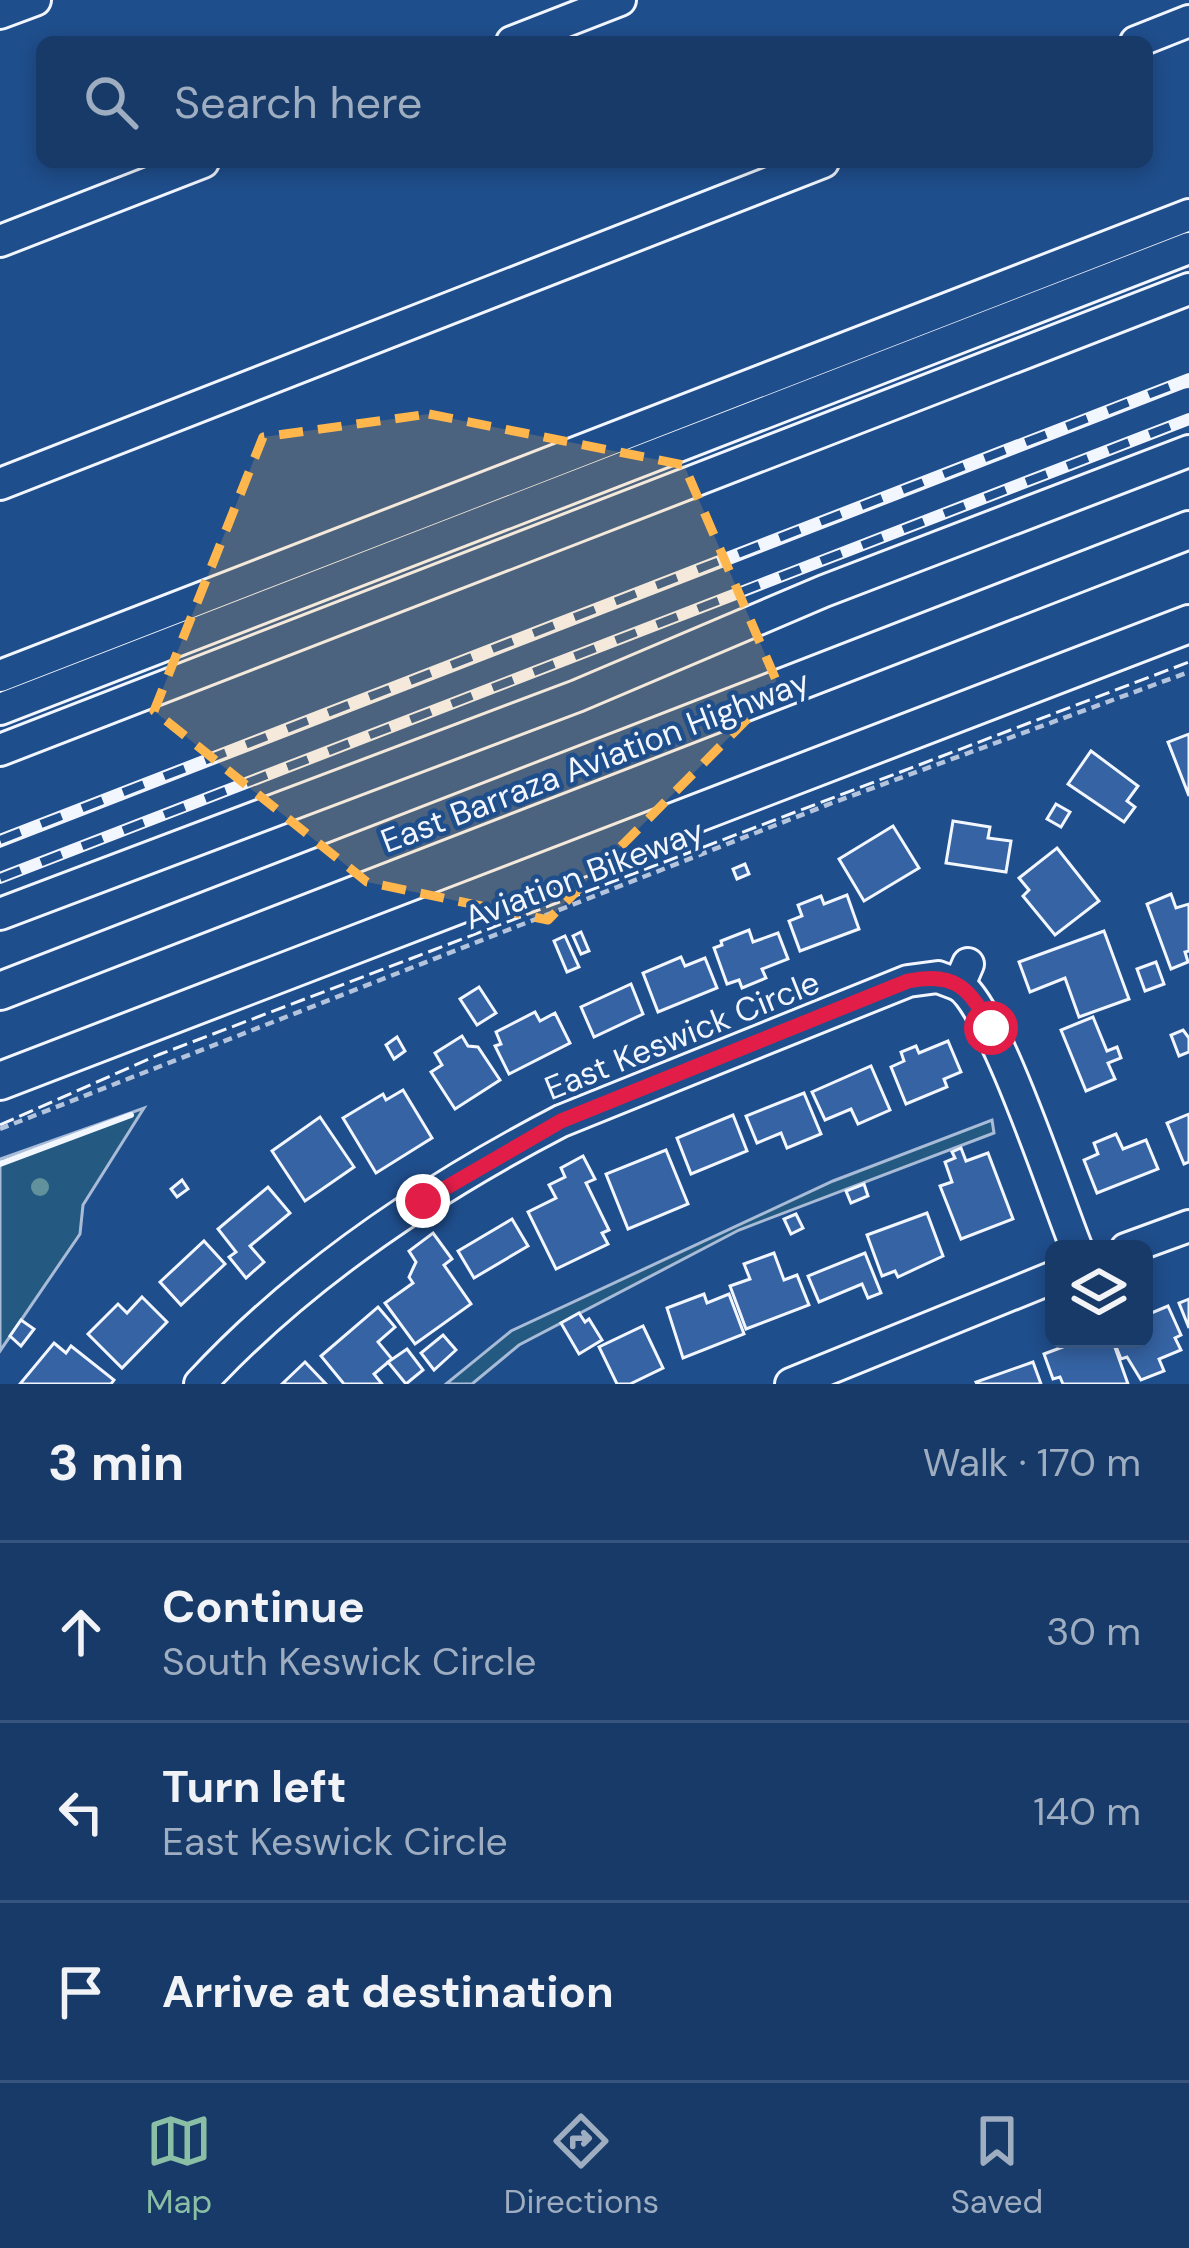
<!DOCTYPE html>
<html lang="en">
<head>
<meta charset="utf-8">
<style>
	:root { --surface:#173a69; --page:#20416f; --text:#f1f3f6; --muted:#9eadc0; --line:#36547d; --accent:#8abfa5 }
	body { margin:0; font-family:"DM Sans",sans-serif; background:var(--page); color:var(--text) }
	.controls { position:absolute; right:36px; bottom:36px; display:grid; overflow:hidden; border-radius:18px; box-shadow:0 6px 18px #0003 }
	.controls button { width:108px; height:108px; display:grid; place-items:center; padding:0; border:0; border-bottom:3px solid var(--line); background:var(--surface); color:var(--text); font:60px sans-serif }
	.stop { position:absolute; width:36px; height:36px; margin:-27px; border:9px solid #e11d48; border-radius:50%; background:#fff }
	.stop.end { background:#e11d48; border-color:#fff; box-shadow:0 3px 12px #0008 }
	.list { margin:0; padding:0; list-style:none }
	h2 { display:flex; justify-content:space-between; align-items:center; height:156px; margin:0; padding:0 48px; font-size:51px }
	h2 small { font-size:39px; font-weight:400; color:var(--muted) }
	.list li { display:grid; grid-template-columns:78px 1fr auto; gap:36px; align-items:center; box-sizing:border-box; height:180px; padding:0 48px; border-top:3px solid var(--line) }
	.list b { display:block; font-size:45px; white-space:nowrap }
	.list p { margin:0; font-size:39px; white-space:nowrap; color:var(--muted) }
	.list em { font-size:39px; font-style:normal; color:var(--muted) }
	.icon { flex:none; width:66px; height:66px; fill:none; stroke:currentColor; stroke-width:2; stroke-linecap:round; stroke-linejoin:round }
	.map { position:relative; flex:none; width:1189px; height:1384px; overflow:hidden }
	.search { position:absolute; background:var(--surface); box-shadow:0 6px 18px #0003; left:36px; right:36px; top:36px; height:132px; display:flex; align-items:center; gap:30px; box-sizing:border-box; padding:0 42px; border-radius:18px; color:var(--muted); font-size:45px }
	.sheet { height:696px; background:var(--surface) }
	nav { display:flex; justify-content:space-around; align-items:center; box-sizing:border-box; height:168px; border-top:3px solid var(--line); background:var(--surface); font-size:33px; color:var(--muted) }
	nav a { display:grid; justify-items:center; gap:6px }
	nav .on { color:var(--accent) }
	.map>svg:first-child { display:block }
</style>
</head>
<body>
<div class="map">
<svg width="1189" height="1384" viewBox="0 0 1189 1384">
	<rect width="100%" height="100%" fill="#1f4e8c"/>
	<g fill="#245a82" stroke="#a8bbd7" stroke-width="3">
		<polygon points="144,1108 83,1205 80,1234 0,1351 0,1159"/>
		<polygon points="992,1120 994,1133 739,1230 519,1345 472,1384 446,1384 511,1331 833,1181"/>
	</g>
	<g fill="#3563a3" stroke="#f2f6ff" stroke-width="3">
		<polygon points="1189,734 1189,796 1168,742"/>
		<polygon points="1091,751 1138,786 1127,801 1135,807 1124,822 1068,784"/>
		<polygon points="1056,804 1070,812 1061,827 1047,819"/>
		<polygon points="953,821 990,827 988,838 1011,841 1006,872 946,863"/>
		<polygon points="893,826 919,868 864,901 839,859"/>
		<polygon points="1057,848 1099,901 1055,935 1023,896 1029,890 1019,878"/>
		<polygon points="745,864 749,874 737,879 733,869"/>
		<polygon points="1171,894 1176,908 1189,904 1189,951 1185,952 1188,962 1171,969 1147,904"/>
		<polygon points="847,895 859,929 800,951 789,921 802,916 798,905 821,896 824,904"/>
		<polygon points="749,930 753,942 778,933 788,959 762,969 766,978 742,988 739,980 727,984 714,948 722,945 721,941"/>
		<polygon points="1104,931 1129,999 1079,1017 1065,978 1030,992 1019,962"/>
		<polygon points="581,932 589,951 581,954 573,936"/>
		<polygon points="565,936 579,967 567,972 554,941"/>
		<polygon points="681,957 685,966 705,958 717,988 658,1012 643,973"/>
		<polygon points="1156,962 1164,984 1145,991 1137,969"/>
		<polygon points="631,984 643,1014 594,1037 581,1007"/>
		<polygon points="479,987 496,1013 477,1025 460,999"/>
		<polygon points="535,1012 540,1021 555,1013 570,1043 509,1074 495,1046 501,1044 496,1032"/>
		<polygon points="1093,1017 1107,1051 1117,1047 1121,1058 1108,1063 1115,1079 1086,1091 1061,1030"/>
		<polygon points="1183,1030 1189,1038 1189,1052 1179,1056 1171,1035"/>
		<polygon points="462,1036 468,1046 478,1047 500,1080 455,1109 431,1072 442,1065 435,1053"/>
		<polygon points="397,1037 405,1051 394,1059 386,1045"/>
		<polygon points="948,1041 961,1072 944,1079 947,1087 906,1104 891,1067 904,1061 901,1052 916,1046 919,1053"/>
		<polygon points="871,1066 890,1110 858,1124 851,1109 825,1120 812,1092"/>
		<polygon points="403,1090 432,1138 376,1173 343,1118 383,1094 386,1100"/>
		<polygon points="804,1093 821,1134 787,1148 781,1133 757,1143 746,1116"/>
		<polygon points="1189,1114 1189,1162 1184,1164 1167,1123"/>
		<polygon points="733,1115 747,1151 691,1174 677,1138"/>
		<polygon points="320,1117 354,1167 305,1201 272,1151"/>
		<polygon points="1116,1134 1123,1149 1146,1140 1158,1169 1097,1193 1084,1160 1098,1154 1094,1143"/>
		<polygon points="961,1148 966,1161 988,1153 1013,1219 961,1239 940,1186 952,1182 945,1162 955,1158 952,1152"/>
		<polygon points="666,1150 688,1204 628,1229 606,1174"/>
		<polygon points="583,1156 595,1179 586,1183 609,1230 602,1233 608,1244 556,1269 528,1212 556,1198 549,1185 565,1177 561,1168"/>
		<polygon points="182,1180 188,1189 177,1197 171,1189"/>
		<polygon points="864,1184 868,1196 851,1203 846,1191"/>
		<polygon points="268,1187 290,1213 250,1246 264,1262 246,1278 229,1257 236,1252 218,1229"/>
		<polygon points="927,1213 943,1256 898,1277 895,1271 882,1276 867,1235"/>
		<polygon points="796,1214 803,1228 791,1234 784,1219"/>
		<polygon points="512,1219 528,1246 474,1278 458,1251"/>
		<polygon points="433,1233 452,1259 444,1265 471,1304 415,1344 385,1303 413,1283 409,1277 416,1262 409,1251"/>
		<polygon points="204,1241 225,1264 181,1305 160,1282"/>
		<polygon points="774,1253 784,1280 797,1275 809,1305 746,1329 730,1286 750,1279 744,1264"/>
		<polygon points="865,1253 881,1293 868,1298 862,1284 819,1302 808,1276"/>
		<polygon points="704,1294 707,1303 729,1294 744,1334 683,1358 667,1308"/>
		<polygon points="142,1297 167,1322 122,1368 88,1334 118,1304 127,1313"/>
		<polygon points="1189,1299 1189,1328 1179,1303"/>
		<polygon points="1168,1306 1181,1335 1175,1338 1181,1350 1159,1359 1164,1371 1141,1380 1127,1357 1121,1359 1113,1339 1144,1339 1144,1316"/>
		<polygon points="378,1307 395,1327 378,1342 392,1359 374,1374 382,1384 344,1384 321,1356"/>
		<polygon points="579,1313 585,1322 589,1319 602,1340 579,1354 561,1323"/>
		<polygon points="21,1320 34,1329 21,1346 10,1336"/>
		<polygon points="643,1326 663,1368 630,1384 617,1384 599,1347"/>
		<polygon points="443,1335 456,1350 434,1370 421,1353"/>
		<polygon points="1084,1339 1112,1339 1128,1384 1063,1384 1060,1377 1053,1379 1044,1354"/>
		<polygon points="54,1343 66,1353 71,1346 114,1380 111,1384 20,1384"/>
		<polygon points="407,1349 423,1370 406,1384 388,1362"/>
		<polygon points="305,1362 326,1384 282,1384"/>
		<polygon points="1033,1362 1041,1384 977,1384 976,1382"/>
	</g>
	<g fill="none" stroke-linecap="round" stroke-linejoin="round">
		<defs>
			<g id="minor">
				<polyline points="0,13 35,0"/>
				<polyline points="512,42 620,0"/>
				<polyline points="1136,42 1189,21"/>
				<polyline points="0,241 203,162"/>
				<polyline points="0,484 823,162"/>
				<polyline points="0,676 1189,215"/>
				<polyline points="0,709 1189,248"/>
				<polyline points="0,750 1189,289"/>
				<polyline points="0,864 1189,403"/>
				<polyline points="0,914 577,696 824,591 1189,451"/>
				<path d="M959,985C994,1007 1057,1200 1077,1249"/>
				<polyline points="1126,1249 1189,1226"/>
				<path d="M200,1384C302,1274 428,1190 561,1121L908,981L938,977L959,985L968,964"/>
				<polyline points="791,1384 1054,1277"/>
			</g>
			<g id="major">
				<polyline points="0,991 1189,530"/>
				<polyline points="0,1081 1189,624"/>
			</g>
		</defs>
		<use href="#minor" stroke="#f2f6ff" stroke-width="36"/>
		<use href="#major" stroke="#f2f6ff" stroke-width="42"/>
		<polyline stroke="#b3c4dc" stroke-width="4.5" stroke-dasharray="9 6" stroke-linecap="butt" points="0,1129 832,803 1189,672"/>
		<use href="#minor" stroke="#1f4e8c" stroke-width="30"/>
		<use href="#major" stroke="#1f4e8c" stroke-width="36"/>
		<defs>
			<g id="rail">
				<polyline points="0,840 1189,379"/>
				<polyline points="0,878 1189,419"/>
			</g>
		</defs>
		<use href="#rail" stroke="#f2f6ff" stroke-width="12"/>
		<use href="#rail" stroke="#1f4e8c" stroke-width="8" stroke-dasharray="22" stroke-linecap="butt"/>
		<polyline stroke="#f2f6ff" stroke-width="3" stroke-dasharray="15 6" stroke-linecap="butt" points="0,1125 158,1055 1189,662"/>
		<polyline stroke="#f2f6ff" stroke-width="6" points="0,1164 131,1115"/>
	</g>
	<circle fill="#61919a" cx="40" cy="1187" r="9"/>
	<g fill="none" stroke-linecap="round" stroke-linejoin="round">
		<path stroke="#e11d48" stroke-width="15" d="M423,1201L561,1121L908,981C956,971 970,989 991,1028"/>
	</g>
	<path fill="#ffb74d" fill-opacity="0.2" stroke="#ffb74d" stroke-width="9" stroke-dasharray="24 15" stroke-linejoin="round" d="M429,414L684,465L779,687L548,920L367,882L154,711L263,437Z"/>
	<g text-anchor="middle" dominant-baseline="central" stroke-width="9" stroke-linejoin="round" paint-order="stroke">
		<g font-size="33" fill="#f2f6ff" stroke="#1f4e8c">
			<text transform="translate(595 761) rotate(-21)">East Barraza Aviation Highway</text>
			<text transform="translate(584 874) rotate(-21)">Aviation Bikeway</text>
			<text transform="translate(682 1035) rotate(-22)">East Keswick Circle</text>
		</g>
	</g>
</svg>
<div class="controls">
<button><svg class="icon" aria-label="layers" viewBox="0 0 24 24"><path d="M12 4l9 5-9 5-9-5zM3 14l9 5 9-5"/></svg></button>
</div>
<div class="stop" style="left:991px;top:1028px"></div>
<div class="stop end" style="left:423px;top:1201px"></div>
<div class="search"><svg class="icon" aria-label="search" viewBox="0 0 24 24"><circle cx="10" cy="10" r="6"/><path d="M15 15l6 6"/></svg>Search here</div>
</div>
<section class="sheet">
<h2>3 min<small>Walk · 170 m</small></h2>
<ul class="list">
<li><svg class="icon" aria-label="ahead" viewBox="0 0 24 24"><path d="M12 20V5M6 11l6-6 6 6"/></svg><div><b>Continue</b><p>South Keswick Circle</p></div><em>30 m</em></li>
<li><svg class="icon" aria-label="left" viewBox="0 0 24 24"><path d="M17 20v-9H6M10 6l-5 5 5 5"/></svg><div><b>Turn left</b><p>East Keswick Circle</p></div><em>140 m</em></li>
<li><svg class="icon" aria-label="arrive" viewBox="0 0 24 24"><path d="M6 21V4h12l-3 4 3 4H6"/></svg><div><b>Arrive at destination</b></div></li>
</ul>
</section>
<nav>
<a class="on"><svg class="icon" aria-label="map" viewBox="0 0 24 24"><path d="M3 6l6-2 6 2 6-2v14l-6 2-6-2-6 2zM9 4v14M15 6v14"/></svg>Map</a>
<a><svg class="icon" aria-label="directions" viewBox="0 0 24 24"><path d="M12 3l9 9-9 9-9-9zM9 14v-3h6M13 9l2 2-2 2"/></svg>Directions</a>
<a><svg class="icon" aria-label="saved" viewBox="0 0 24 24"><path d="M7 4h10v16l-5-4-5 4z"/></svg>Saved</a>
</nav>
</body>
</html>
